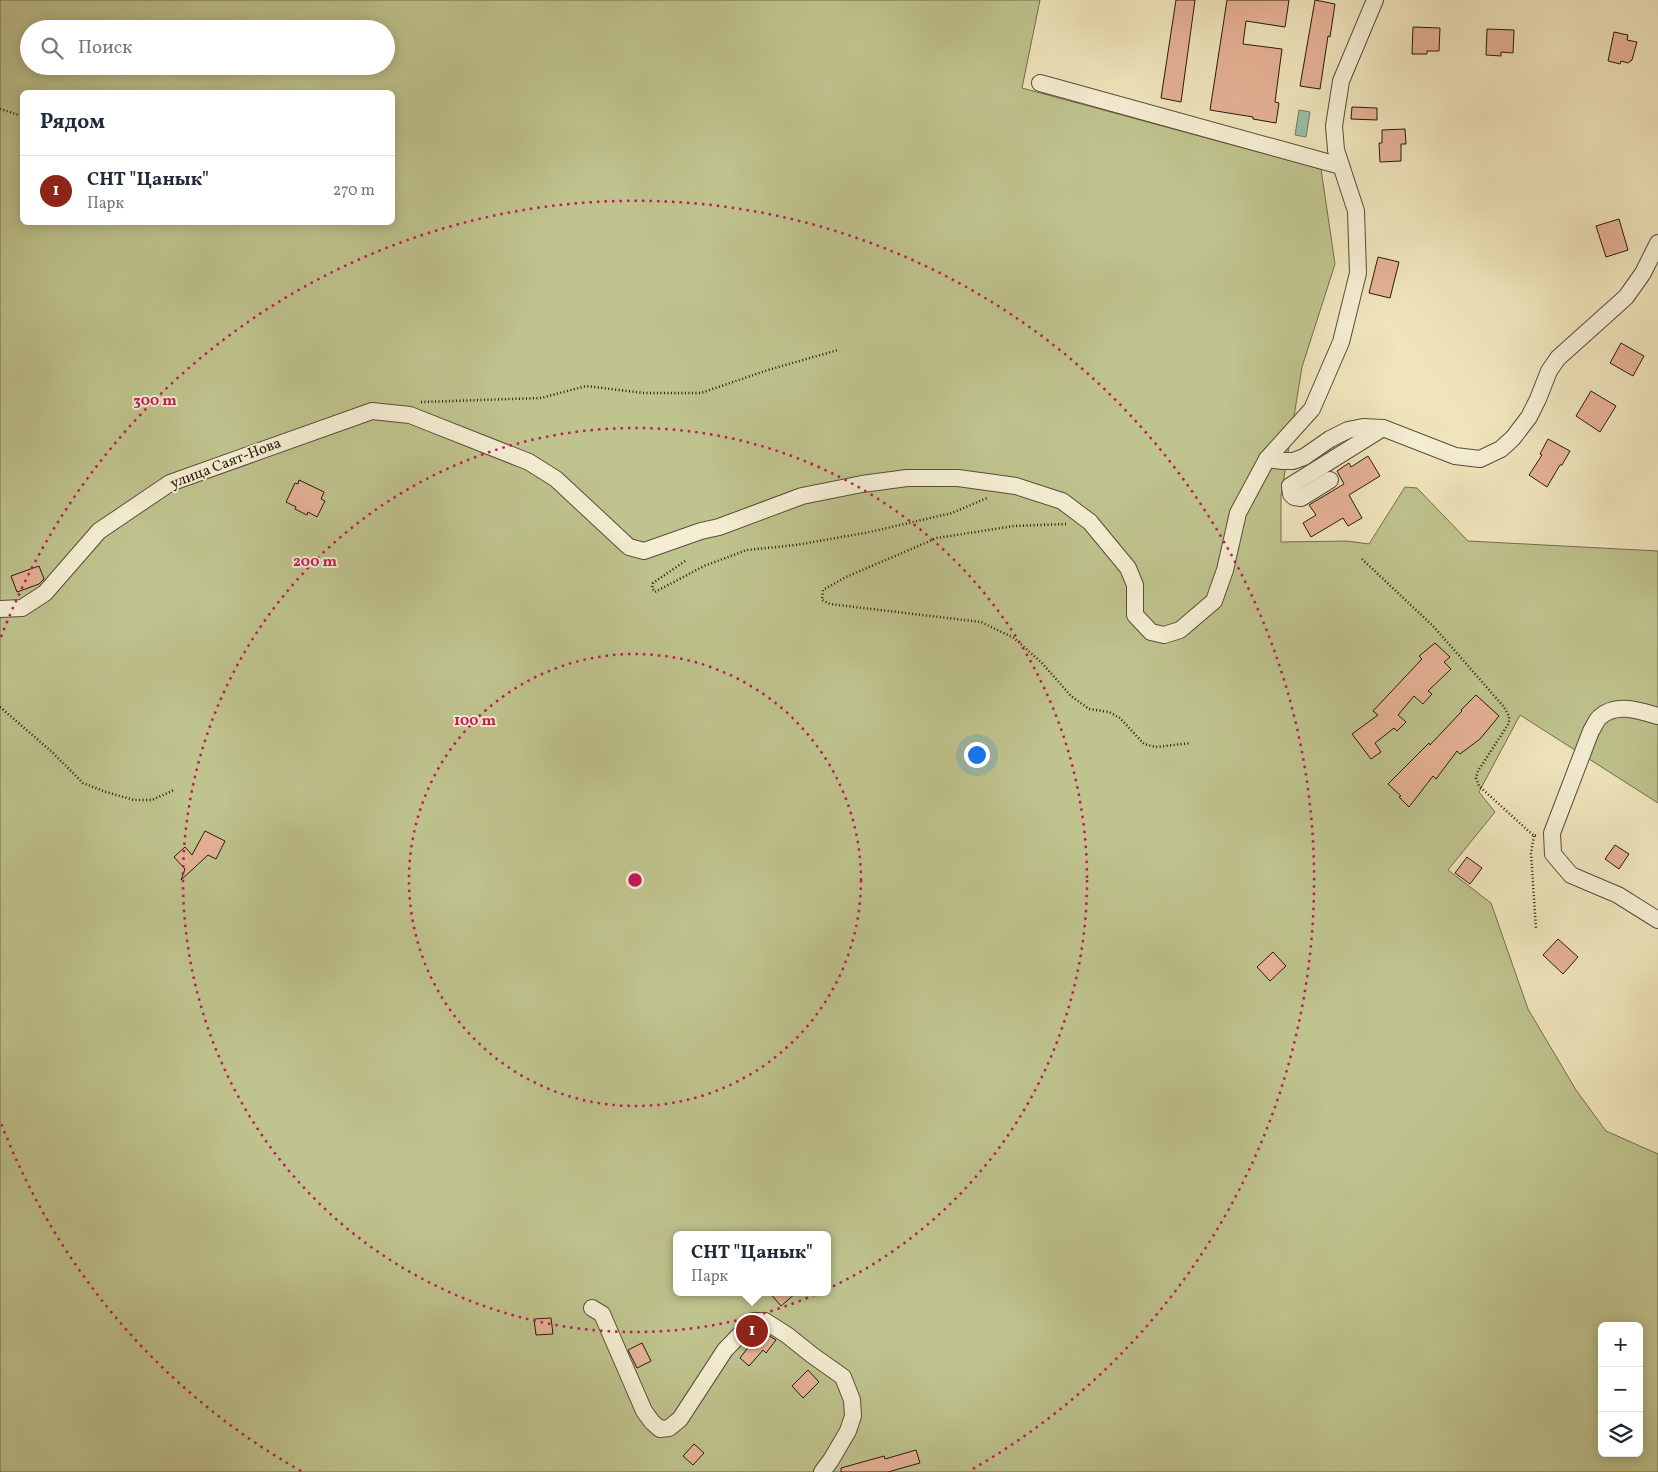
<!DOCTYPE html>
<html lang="ru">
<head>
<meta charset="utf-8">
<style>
	:root { --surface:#fff; --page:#f6f6f7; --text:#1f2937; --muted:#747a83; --line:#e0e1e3; --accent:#8f2418 }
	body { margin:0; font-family:Vollkorn,serif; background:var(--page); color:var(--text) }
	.controls { position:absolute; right:15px; bottom:15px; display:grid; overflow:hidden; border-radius:8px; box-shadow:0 2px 12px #0003 }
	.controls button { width:45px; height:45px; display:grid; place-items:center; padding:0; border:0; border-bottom:1px solid var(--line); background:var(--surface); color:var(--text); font:25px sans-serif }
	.you { position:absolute; left:976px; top:754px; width:18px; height:18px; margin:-12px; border:4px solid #fff; border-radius:50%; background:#1a73e8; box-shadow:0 0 0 8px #1a73e833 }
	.badge { display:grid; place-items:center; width:32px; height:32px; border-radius:50%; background:var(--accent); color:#fff; font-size:16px; font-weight:700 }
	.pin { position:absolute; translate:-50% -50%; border:2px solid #fff; box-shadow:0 1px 5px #0006 }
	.popup { position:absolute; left:673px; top:1231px; width:158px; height:65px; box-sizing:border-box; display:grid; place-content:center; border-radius:8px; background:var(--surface); filter:drop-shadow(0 1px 4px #0005); font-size:16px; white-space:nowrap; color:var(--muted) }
	.popup b { font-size:19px; color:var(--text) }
	.popup::after { content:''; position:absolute; left:50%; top:100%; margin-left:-10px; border:10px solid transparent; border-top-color:var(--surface) }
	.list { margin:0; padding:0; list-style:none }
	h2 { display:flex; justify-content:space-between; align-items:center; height:65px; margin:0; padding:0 20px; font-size:21px }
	h2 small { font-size:16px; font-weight:400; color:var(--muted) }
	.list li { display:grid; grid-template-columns:32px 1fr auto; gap:15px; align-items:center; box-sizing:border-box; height:70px; padding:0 20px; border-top:1px solid var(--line) }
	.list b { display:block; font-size:19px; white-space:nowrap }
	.list p { margin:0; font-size:16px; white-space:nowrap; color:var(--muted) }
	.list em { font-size:16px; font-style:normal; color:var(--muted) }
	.icon { flex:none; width:28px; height:28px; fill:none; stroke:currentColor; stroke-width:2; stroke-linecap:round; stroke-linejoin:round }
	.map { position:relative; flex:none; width:1658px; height:1472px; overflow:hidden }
	.search { position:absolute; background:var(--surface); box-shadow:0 2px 12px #0003; left:20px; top:20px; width:375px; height:55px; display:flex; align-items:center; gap:12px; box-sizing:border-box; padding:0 18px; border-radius:28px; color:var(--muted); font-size:19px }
	.panel { position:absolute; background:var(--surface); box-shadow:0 2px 12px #0003; left:20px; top:90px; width:375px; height:135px; border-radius:8px }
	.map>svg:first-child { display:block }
</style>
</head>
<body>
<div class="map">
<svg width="1658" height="1472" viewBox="0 0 1658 1472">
	<rect width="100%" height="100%" fill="#f0e5bc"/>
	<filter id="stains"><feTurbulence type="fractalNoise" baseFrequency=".004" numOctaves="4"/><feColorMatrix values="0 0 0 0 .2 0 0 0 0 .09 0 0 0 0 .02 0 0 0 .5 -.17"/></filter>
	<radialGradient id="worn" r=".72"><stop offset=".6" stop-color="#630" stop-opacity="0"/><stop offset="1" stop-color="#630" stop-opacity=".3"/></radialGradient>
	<path fill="#bfc38d" stroke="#736e4e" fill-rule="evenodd" d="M0,0H1040L1022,88L1321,169L1335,264L1302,367L1281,496V542L1347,541L1369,544L1405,487L1417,488L1468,541L1658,551V803L1520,715L1479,792L1495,812L1448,870L1491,903L1528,1009L1576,1090L1606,1131L1658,1154V1472H0ZM29,29H386V66H29ZM22,92H392V222H22ZM677,1235H827V1292H677ZM1602,1326H1639V1453H1602Z"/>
	<polygon fill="#9cc0aa" stroke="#6d7e6c" points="1299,110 1310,112 1306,137 1295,135"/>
	<g fill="#e6b296" stroke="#271a0e">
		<polygon points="1176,0 1195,0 1181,102 1161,98"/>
		<polygon points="1227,0 1289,0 1285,27 1246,21 1243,44 1282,49 1275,102 1279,103 1276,123 1253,119 1253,117 1210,110"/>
		<polygon points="1315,0 1335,4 1330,37 1328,36 1320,89 1300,86"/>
		<polygon points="1413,27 1440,28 1439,51 1427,51 1427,54 1412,54"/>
		<polygon points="1487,29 1514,30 1513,53 1501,52 1501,56 1486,55"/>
		<polygon points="1614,32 1628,35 1627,40 1637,42 1632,60 1628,63 1621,61 1620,64 1608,61"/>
		<polygon points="1352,107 1377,108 1377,120 1351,119"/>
		<polygon points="1405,129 1406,144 1401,144 1401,161 1380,162 1379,143 1382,143 1382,130"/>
		<polygon points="1619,219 1628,250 1606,257 1596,226"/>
		<polygon points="1378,257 1399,262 1390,298 1369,293"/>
		<polygon points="1621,343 1644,356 1633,376 1610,363"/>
		<polygon points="1591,391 1616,406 1600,432 1576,416"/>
		<polygon points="1548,439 1570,451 1562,465 1560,465 1547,487 1529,475 1542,455 1540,454"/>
		<polygon points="1368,456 1380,476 1349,495 1362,518 1348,526 1343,518 1311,537 1303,523 1316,515 1309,505 1344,484 1337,471 1349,463 1351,467"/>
		<polygon points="299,480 324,492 321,499 325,501 317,517 308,512 307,515 295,509 296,507 286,502 295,483 298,484"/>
		<polygon points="39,566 44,579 39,584 17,592 11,576"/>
		<polygon points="1435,643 1450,657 1444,662 1451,669 1428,691 1432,694 1423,704 1414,696 1398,715 1406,722 1397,731 1394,728 1375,743 1381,752 1371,759 1352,734 1378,715 1373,711 1422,659 1419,656"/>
		<polygon points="1476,695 1499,716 1480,739 1460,754 1457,751 1436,779 1433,776 1409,807 1399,797 1401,796 1388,784 1429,743 1430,745 1462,711 1461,710"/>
		<polygon points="205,831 225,841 216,859 208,855 181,880 185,869 174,857 185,847 192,855"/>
		<polygon points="1615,845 1629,854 1619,869 1605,859"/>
		<polygon points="1467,857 1482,868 1470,884 1455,873"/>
		<polygon points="1558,939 1578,957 1563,974 1543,955"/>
		<polygon points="1273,952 1286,966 1270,981 1257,967"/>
		<polygon points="769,1292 797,1292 781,1306"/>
		<polygon points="551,1318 553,1334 536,1335 534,1319"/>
		<polygon points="761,1331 776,1340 766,1353 763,1350 749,1366 740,1358"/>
		<polygon points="642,1343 651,1361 637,1368 628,1350"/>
		<polygon points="808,1370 819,1382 803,1398 792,1386"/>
		<polygon points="694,1444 704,1453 693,1465 683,1456"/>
		<polygon points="916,1450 920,1463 888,1472 841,1472 841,1468 884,1456 885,1459"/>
	</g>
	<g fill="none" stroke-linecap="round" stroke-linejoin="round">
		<defs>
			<g id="minor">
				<polyline points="1040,83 1341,166"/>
				<polyline points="1267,459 1283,461 1293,461 1304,457 1330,439 1348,430 1363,427 1383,428 1455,456 1480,459 1501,449 1513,438 1529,417 1538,399 1549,371 1558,358 1626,297 1643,273 1658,243"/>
				<polyline points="1330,480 1301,498 1294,497 1291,494 1290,486 1383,428"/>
				<polyline points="0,609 22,608 45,593 99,531 170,483 372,411 410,415 529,462 556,479 629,547 644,551 701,531 719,527 802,496 862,484 907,478 958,478 1016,486 1062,501 1090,522 1128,568 1135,585 1135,615 1151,632 1164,635 1180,630 1214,601 1225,570 1238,513 1267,459 1312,409 1341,342 1358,273 1356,211 1336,150 1334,126 1341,81 1375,0"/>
				<path d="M1658,716C1640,711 1616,702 1600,717C1596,720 1594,727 1591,731L1552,833L1553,854L1571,875L1618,895L1658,920"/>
				<polyline points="592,1308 602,1314 644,1411 652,1422 660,1429 669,1428 680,1419 725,1350 753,1321 765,1321 787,1335 812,1355 843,1377 852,1400 853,1416 848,1431 831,1460 822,1472"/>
			</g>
		</defs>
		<use href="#minor" stroke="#594d3a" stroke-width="18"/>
		<g stroke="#271a0e" stroke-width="2.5" stroke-dasharray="1 2.5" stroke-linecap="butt">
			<polyline points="0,109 22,116"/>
			<polyline points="421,402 541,398 586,386 644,393 701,393 768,370 838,350"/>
			<polyline points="1066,524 1014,526 937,538 846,577 823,590 822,600 830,604 981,622 1014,638 1042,663 1071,696 1089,709 1109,712 1120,718 1144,744 1156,747 1191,743"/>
			<polyline points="1362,559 1434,627 1504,707 1509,716 1509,723 1478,771 1476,778 1479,786 1534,836 1536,835"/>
			<polyline points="685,561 653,583 652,588 655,592 704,566 747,550 796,545 870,532 952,513 987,498"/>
			<polyline points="0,707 52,752 83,783 106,792 134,800 152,800 174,790"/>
			<polyline points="1534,836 1531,853 1536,929"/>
		</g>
		<use href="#minor" stroke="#f5eed3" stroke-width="16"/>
	</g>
	<g fill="none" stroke="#c2185b" stroke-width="2.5" stroke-dasharray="2.5 5">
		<circle cx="635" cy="880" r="226"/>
		<circle cx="635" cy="880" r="452"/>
		<path d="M301 1471A679 679 0 0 1 1 1123M1 637A679 679 0 1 1 969 1471"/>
	</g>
	<g text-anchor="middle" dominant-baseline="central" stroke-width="4" stroke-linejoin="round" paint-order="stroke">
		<g font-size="15" fill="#271a0e" stroke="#f5eed3">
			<text transform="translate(226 464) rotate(-21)">улица Саят-Нова</text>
		</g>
	</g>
	<circle cx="635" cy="880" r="8" fill="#c2185b" stroke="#f5eed3" stroke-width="2.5"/>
	<g font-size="15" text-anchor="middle" font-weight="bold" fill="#c2185b" stroke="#f5eed3" stroke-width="4" stroke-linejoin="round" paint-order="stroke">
		<text x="155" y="405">300 m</text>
		<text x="315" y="566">200 m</text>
		<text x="475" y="725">100 m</text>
	</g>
	<rect width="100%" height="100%" filter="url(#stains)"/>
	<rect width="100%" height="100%" fill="url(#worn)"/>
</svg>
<div class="controls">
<button>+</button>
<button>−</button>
<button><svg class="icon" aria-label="layers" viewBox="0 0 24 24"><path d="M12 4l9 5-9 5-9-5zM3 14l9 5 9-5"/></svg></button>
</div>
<div class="you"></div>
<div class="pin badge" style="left:752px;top:1331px">1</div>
<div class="popup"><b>СНТ &quot;Цанык&quot;</b>Парк</div>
<div class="search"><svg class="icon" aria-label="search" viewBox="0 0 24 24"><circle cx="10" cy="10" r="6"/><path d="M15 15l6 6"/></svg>Поиск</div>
<section class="panel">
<h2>Рядом<small></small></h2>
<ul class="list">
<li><span class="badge">1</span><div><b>СНТ &quot;Цанык&quot;</b><p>Парк</p></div><em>270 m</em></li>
</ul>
</section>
</div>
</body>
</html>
